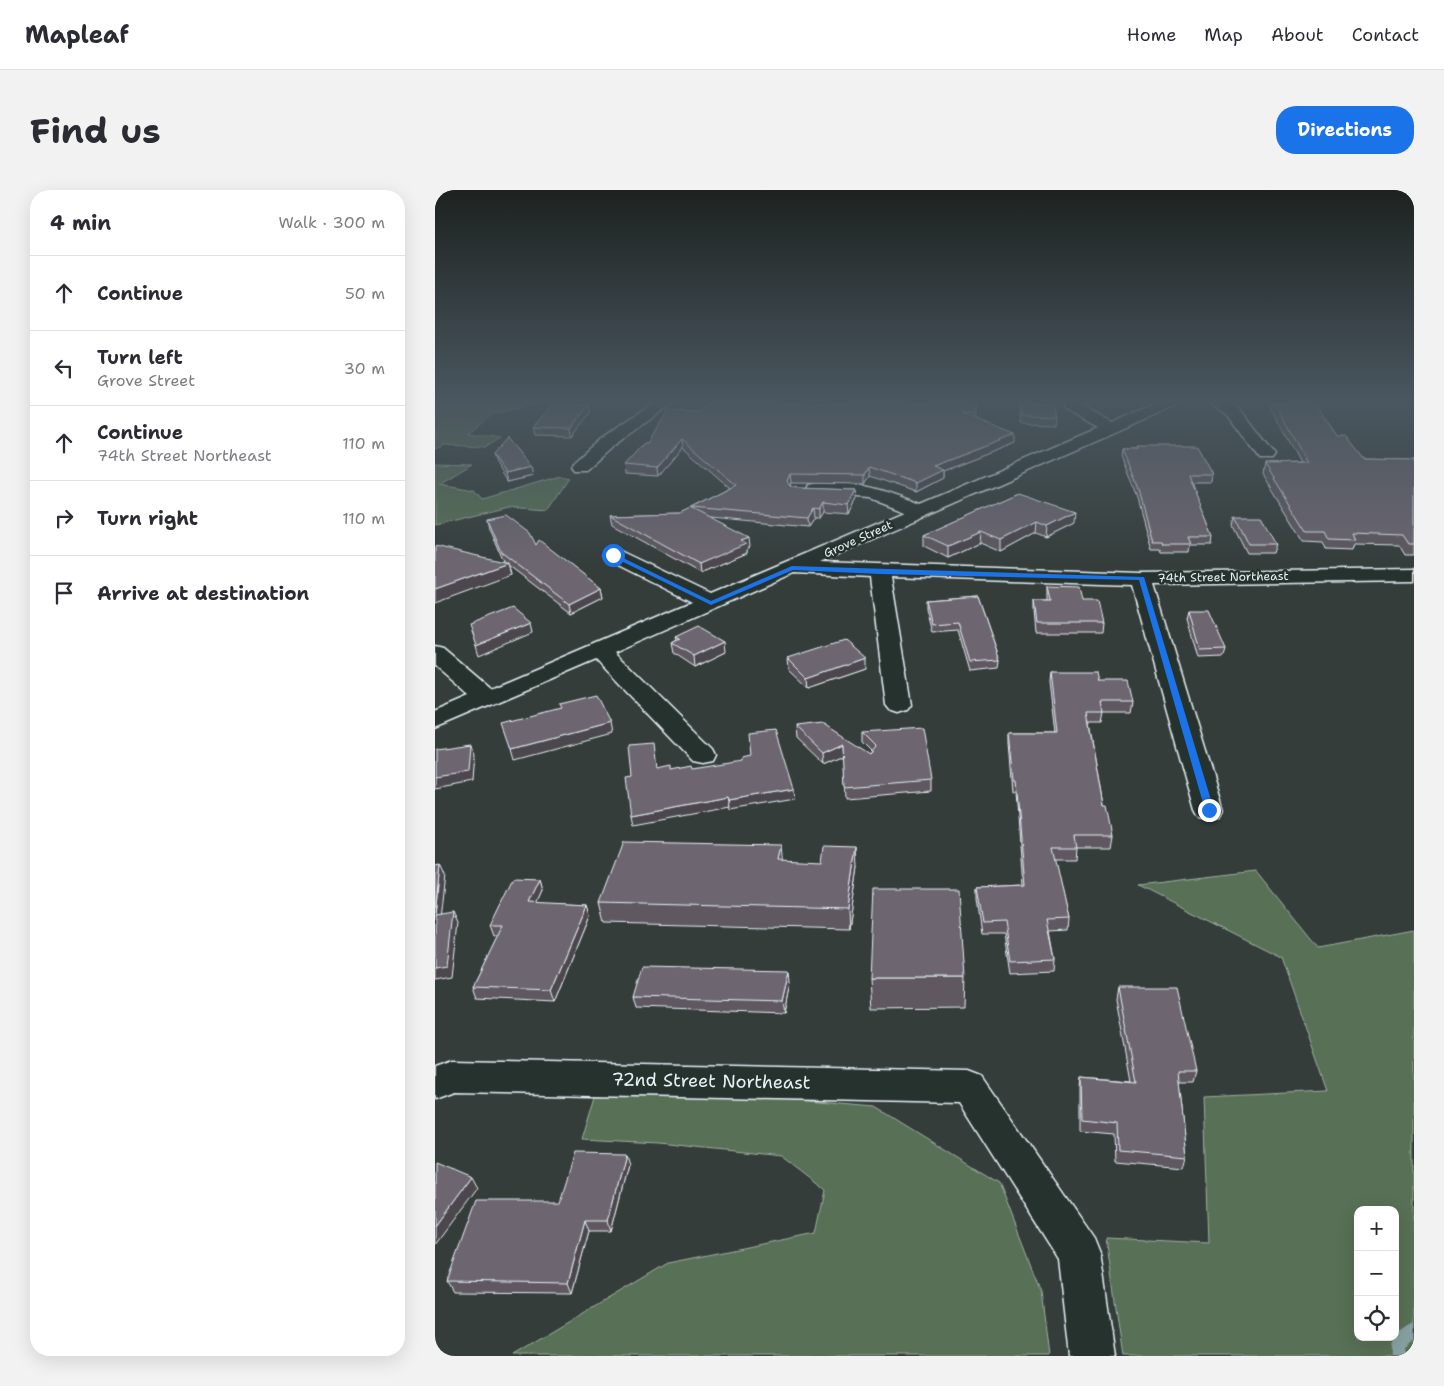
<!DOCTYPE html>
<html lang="en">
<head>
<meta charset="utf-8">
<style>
	:root { --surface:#fff; --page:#f2f2f3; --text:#2b2b33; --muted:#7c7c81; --line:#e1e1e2; --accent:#1a73e8 }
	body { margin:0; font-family:"Shantell Sans",sans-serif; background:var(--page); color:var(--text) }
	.controls { position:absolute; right:15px; bottom:15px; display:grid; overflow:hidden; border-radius:10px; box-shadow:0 5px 20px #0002 }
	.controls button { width:45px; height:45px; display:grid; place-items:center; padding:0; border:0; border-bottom:1px solid var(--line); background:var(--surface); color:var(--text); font:25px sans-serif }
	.stop { position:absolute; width:15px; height:15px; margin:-11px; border:4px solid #1a73e8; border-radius:50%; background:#fff }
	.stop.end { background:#1a73e8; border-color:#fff; box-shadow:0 1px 5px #0008 }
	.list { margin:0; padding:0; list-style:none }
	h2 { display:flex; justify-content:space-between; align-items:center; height:65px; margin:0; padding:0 20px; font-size:21px }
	h2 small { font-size:16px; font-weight:400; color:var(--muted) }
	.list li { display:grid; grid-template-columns:32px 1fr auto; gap:15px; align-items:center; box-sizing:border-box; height:75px; padding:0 20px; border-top:1px solid var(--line) }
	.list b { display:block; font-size:19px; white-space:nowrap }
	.list p { margin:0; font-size:16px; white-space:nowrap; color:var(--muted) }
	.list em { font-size:16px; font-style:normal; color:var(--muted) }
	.icon { flex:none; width:28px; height:28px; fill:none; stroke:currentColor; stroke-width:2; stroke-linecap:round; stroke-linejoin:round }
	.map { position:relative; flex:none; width:979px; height:1166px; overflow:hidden; border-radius:20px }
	header { display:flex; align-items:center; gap:30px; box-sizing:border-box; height:70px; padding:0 25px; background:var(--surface); border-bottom:1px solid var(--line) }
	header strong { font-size:24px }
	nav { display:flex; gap:28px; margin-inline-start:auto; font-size:18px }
	.intro { display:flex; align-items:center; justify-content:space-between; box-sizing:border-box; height:120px; padding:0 30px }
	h1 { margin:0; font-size:35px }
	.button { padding:12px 22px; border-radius:20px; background:var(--accent); color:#fff; font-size:18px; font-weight:700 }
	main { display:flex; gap:30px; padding:0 30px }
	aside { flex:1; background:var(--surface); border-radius:20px; box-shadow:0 5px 20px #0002 }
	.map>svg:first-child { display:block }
</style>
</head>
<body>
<header>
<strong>Mapleaf</strong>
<nav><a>Home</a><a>Map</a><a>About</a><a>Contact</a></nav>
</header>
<div class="intro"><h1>Find us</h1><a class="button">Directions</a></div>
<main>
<aside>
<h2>4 min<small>Walk · 300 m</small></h2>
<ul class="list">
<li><svg class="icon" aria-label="ahead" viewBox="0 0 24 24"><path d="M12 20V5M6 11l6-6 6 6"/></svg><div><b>Continue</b></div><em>50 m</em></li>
<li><svg class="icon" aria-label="left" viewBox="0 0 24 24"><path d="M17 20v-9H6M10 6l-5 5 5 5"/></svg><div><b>Turn left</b><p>Grove Street</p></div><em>30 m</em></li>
<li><svg class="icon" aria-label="ahead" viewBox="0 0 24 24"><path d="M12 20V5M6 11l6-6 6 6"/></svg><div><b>Continue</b><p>74th Street Northeast</p></div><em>110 m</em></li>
<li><svg class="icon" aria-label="right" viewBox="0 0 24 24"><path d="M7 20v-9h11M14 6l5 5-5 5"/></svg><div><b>Turn right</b></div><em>110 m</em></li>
<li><svg class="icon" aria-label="arrive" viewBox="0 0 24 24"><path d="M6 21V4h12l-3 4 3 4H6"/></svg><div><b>Arrive at destination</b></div></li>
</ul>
</aside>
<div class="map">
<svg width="979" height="1166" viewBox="0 0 979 1166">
	<rect width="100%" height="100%" fill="#343d3a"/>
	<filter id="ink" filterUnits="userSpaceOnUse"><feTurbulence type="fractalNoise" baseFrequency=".02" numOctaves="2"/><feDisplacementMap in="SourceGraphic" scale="10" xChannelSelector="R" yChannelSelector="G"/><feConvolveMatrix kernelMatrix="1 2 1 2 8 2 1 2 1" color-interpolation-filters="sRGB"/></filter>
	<g filter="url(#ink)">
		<g fill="#587055" stroke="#a0b0a6" fill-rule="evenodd">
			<polygon points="0,213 102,213 57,224 33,243 65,248 50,257 10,255 0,259"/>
			<polygon points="0,273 37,274 4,294 39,300 47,309 125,286 134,288 113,320 74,317 0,335"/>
			<path d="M821,681L883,758L979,740V1166H688L671,1048L774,1053L769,907L893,901L846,767L703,695ZM923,1020H960V1147H923Z"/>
			<polygon points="278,903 441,917 564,993 606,1101 614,1166 77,1166 233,1073 381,1043 390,1000 346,966 223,953 147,949 160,906"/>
		</g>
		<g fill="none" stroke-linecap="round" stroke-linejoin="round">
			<path fill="#87a1a2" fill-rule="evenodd" d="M979,1134V1151L969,1159V1166H955C955,1162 954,1157 956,1153C959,1146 972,1137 979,1134Z"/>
			<defs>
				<g id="minor">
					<polygon points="219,213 238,213 178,256 151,280 139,280 136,276 139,272 166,248"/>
					<path d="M631,213H649L647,216L677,233L722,213H744L742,216L385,372L706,383L979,379V391L719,395L788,620L784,627L774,629L764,627L760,620L697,395L456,387L477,515L473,520L464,523L455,520L451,515L435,387L359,383L180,462L278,559L281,565L278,571L268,573L258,571L161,470L0,539V522L35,507L0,476V456L8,458L55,498L257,412L171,369L168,365L171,361L178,359L185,361L275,404L470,321L436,308L373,303L371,299L373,295C411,286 452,301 486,314L663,238L630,220L628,217Z"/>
					<polygon points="774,213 795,213 804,218 840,265 837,269 825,269 792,224"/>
					<polygon points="17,870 534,881 547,886 659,1048 665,1063 680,1166 634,1166 623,1069 524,913 19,902 0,909 0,876"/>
				</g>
			</defs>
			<use href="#minor" stroke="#e8f1f8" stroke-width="3"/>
			<use href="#minor" fill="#26332d" fill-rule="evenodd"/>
		</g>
		<g fill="#5e5860" stroke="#e8f1f8">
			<polygon points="541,213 541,230 580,253 508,281 508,288 481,302 435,286 430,294 356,293 355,296 362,298 421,300 422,309 414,324 388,322 384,328 379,328 373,337 276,328 315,357 312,359 312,363 265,383 177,334 175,325 245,323 256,318 295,298 248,257 223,286 190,284 189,275 212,253 264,222"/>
			<polygon points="584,213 617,213 620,226 619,234 586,233"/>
			<polygon points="833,213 880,213 902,246 929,269 979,270 979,365 970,365 964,355 919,354 917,360 891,359 888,352 869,351 828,284 830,274 865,273"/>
			<polygon points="154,215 155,223 137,246 100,245 98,237"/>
			<polygon points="702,256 777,284 776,292 756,292 778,347 777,355 755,355 754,362 726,362 725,359 716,359 702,307 686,266 687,259 702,259"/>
			<polygon points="57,265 98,286 72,292 60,273"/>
			<polygon points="583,303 639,333 611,347 601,343 566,362 545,353 513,368 489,356 489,345"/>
			<polygon points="800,326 841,354 838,363 812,363 798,335"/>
			<polygon points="52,329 101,355 166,398 168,407 136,423 73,375 76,385 71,372 68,371 54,338"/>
			<polygon points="612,396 647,411 667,433 666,443 601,443 599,421 599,411 612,411"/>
			<polygon points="543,406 565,470 564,478 535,481 523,440 497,442 491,418 491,410"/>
			<polygon points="754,420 791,459 789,467 763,468 752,428"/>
			<polygon points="241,447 291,462 260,477 239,463 237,453 242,450"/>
			<polygon points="353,468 430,479 374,498 354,479"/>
			<polygon points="615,482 663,491 698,512 696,523 669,523 667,533 655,533 669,615 678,645 676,657 641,657 640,669 620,669 634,729 633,740 615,741 620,769 619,781 575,783 569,744 547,744 542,708 542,697 588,695 581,601 578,601 574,554 574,543 620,543 614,492"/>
			<polygon points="360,537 434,564 436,561 427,552 427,542 496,590 496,601 410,608 408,565 388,574 361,548"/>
			<polygon points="348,670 423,677 414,739 171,733 166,713"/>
			<polygon points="105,689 108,700 102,713 152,715 155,726 120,812 42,808 38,797 63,746 59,746 55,735"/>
			<polygon points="434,788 530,788 529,817 436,818"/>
			<polygon points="355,792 349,823 201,818 198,807"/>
			<polygon points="683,797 761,881 758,892 744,892 752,966 749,977 680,971 679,944 645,941 645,898 646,887 696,891 681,809"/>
			<polygon points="193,975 176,1041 154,1041 137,1103 18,1102 12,1091 123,1011"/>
		</g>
		<g fill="#4c474e" stroke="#e8f1f8">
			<polygon points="154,215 155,223 137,246 136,238"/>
			<polygon points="580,245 580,253 508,281 508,288 481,302 481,293 498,276"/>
			<polygon points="247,249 248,257 223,286 222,278"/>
			<polygon points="96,277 98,286 72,292 70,283"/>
			<polygon points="434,277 435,286 430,294 430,285"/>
			<polygon points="355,284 356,293 352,300 352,291"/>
			<polygon points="421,300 422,309 414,324 413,315"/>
			<polygon points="388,312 388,322 384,328 384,319"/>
			<polygon points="378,318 379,328 373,337 372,328"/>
			<polygon points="640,322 639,333 611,347 612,336"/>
			<polygon points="602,332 601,343 566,362 566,350"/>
			<polygon points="546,342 545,353 513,368 513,356"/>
			<polygon points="314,348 315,357 312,359 312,363 265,383 264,374 306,351"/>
			<polygon points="73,373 76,385 0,413 0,399"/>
			<polygon points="166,398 168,407 136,423 134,414"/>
			<polygon points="96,433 98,442 44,465 41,455"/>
			<polygon points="290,451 291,462 260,477 259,466"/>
			<polygon points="430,468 430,479 374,498 373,488"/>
			<polygon points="175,533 177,544 80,570 77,559"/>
			<polygon points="35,554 39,564 37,592 0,599 0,587"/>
			<polygon points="407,554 408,565 388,574 387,563"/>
			<polygon points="359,599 360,609 295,620 294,610"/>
			<polygon points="293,607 295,617 198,635 196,625"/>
			<polygon points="346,655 348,676 343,669"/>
			<polygon points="422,657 423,677 414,739 413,719"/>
			<polygon points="5,675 10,686 4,737 0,726"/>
			<polygon points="105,689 108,700 98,723 94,712"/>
			<polygon points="152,715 155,726 120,812 116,800"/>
			<polygon points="18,722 23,733 17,787 0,790 0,778"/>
			<polygon points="354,780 355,792 349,823 347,811"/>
			<polygon points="190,964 193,975 176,1041 173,1030"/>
			<polygon points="36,987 42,998 0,1055 0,1036"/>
			<polygon points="150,1030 154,1041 137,1103 133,1093"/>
		</g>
		<g fill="#6d6670" stroke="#e8f1f8">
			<polygon points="271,213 541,213 541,224 527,224 580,245 498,276 508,280 481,293 434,277 430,285 355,284 352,291 355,296 362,298 421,300 413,315 388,312 384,319 378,318 372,328 256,318 301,295 247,249 222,278 189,275 209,253 212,253 233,221 264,222 268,219"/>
			<polygon points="585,213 617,213 620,226 587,225"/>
			<polygon points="840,213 880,213 902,246 911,246 929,269 979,270 979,354 973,354 967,345 917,343 920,350 894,349 890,341 872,341 830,274 872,273"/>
			<polygon points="118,214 154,215 136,238 98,237"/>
			<polygon points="72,248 96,277 70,283 57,265"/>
			<polygon points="702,256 762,256 777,284 753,284 778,347 753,347 756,354 727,354 726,351 717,351 703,299 687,259 703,259"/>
			<polygon points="583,303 640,322 612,336 602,332 566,350 546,342 513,356 489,345"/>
			<polygon points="255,318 314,348 306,351 311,354 264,374 175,325 245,323"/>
			<polygon points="71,325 95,343 101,355 104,350 166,398 134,414 66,362 52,329"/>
			<polygon points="800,326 826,326 841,354 814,354"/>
			<polygon points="0,356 73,373 0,399"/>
			<polygon points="612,396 644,397 647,411 662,411 667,433 602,433 599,411 615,411"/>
			<polygon points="543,406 565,470 535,472 523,432 497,434 491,410"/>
			<polygon points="78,418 96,433 41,455 34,435"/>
			<polygon points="754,420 774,420 791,459 765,460"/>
			<polygon points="264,436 290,451 259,466 237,453 245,449 241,447"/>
			<polygon points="409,450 430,468 373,488 353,468"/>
			<polygon points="615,482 661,482 663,491 693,491 698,512 667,512 669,523 653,523 669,615 672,615 678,645 639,645 641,657 618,657 634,729 612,730 620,769 575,771 569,732 548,733 542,697 590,695 581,590 579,590 574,543 622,543"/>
			<polygon points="161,505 175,533 77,559 68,533 126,518 124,514"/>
			<polygon points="388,534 434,564 441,556 427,542 487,538 496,590 409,597 407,554 387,563 360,537"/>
			<polygon points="341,540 359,599 294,610 293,607 196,625 191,588 197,587 194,556 219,554 222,579 236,576 236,580 256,576 257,579 306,571 306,568 315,566 313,543"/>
			<polygon points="35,554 33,582 0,587 0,559"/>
			<polygon points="189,652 346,655 343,669 387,671 389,656 422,657 413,719 166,713"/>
			<polygon points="5,675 0,723 0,676"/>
			<polygon points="78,688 105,689 94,712 152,715 116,800 38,797 68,735 55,735"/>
			<polygon points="438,699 524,699 530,788 434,788"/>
			<polygon points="18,722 12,776 0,778 0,725"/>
			<polygon points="207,777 354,780 347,811 198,807"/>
			<polygon points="683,797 742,797 761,881 743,881 752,966 683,960 682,933 647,929 646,887 701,892"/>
			<polygon points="138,963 190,964 173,1030 150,1030 133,1093 12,1091 41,1011 123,1011"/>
			<polygon points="0,972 36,987 0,1036"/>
		</g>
	</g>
	<linearGradient id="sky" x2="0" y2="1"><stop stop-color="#1d2220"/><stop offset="0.56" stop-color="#4a5760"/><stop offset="1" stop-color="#4a5760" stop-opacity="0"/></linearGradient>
	<rect width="979" height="377" fill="url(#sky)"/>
	<polygon fill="#1a73e8" points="176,364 180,364 276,411 357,376 709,387 779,620 774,623 770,620 704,390 445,384 358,380 276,415 176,366"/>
	<g text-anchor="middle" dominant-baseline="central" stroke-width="5" stroke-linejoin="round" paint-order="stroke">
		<g font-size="12" fill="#e8f1f8" stroke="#26332d">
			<text transform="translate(423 349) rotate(-24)">Grove Street</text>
			<text transform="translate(788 387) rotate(-1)">74th Street Northeast</text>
		</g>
		<g font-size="18" fill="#e8f1f8" stroke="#26332d">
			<text transform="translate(276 891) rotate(1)">72nd Street Northeast</text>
		</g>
	</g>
</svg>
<div class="controls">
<button>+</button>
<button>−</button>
<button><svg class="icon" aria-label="locate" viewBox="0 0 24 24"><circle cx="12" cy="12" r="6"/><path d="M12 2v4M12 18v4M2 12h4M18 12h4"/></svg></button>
</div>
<div class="stop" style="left:178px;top:365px"></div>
<div class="stop end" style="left:774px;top:620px"></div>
</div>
</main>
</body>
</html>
